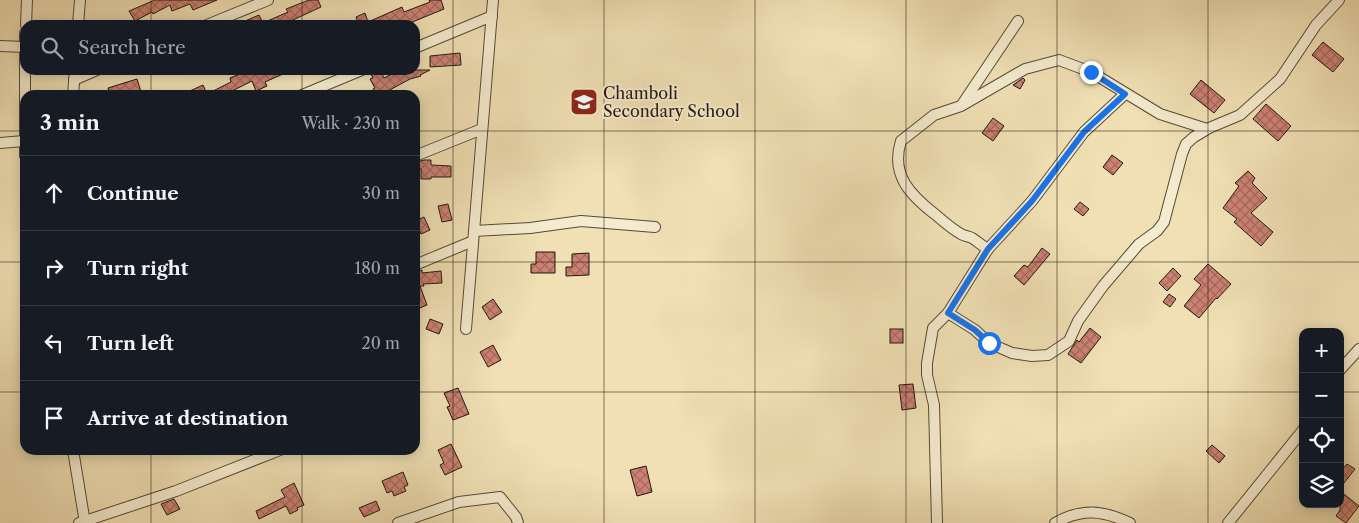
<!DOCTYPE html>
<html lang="en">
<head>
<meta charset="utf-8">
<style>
	:root { --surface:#171b24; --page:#242831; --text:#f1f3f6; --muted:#9ea1a6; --line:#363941 }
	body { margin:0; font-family:"Libre Caslon Text",serif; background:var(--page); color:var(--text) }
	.controls { position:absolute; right:15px; bottom:15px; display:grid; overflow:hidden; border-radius:10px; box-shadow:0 2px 12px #0003 }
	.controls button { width:45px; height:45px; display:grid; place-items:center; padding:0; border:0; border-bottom:1px solid var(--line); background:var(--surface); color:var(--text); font:25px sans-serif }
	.stop { position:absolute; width:15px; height:15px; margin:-11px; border:4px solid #1a73e8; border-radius:50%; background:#fff }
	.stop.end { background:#1a73e8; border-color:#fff; box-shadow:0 1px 5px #0008 }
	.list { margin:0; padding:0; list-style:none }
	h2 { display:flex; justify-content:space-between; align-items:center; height:65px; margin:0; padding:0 20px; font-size:21px }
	h2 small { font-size:16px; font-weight:400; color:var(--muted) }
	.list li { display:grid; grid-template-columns:32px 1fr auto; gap:15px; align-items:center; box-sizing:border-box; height:75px; padding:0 20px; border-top:1px solid var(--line) }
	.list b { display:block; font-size:19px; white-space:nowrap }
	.list em { font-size:16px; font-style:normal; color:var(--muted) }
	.icon { flex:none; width:28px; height:28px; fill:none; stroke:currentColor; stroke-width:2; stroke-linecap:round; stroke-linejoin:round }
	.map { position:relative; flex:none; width:1359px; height:523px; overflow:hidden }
	.search { position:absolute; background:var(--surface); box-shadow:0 2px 12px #0003; left:20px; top:20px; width:400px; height:55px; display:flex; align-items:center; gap:12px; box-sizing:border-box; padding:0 18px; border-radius:15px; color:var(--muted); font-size:19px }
	.panel { position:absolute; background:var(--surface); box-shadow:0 2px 12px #0003; left:20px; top:90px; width:400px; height:365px; border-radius:15px }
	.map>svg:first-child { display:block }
</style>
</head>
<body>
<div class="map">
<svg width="1359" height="523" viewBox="0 0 1359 523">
	<defs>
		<pattern id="building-cross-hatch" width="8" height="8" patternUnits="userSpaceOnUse" patternTransform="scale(1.25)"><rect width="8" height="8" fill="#cd8274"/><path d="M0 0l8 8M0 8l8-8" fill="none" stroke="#a6695e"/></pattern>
	</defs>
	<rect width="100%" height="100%" fill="#f0e0b4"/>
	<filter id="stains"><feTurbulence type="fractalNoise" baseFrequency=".004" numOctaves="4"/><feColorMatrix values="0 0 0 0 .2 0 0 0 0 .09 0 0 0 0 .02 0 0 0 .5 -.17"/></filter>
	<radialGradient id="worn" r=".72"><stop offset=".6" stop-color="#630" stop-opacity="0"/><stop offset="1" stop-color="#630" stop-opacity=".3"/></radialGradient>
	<g fill="url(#building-cross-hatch)" stroke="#221810">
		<polygon points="155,0 217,0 193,10 190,4 172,11 170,5 153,14 152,12 135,21 129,11"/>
		<polygon points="309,0 318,0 321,7 282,25 236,25 259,15 263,23 288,12 286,9"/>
		<polygon points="429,0 441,0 444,9 405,25 359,25 356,17 365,13 368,22 402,7 404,12 430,2"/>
		<polygon points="1323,42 1344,59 1333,72 1312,55"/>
		<polygon points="460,53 461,65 430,67 430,56"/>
		<polygon points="250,70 292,70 265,82 267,86 256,91 252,81 224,95 181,95 203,85 207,94 231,82 230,78"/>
		<polygon points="369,70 380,70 384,78 400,70 430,70 420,75 421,76 410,79 386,92 387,95 375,95 373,89 375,88 370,79 373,78"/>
		<polygon points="1023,78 1025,80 1020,89 1013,85"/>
		<polygon points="137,79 142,95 131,95 130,91 121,95 110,95 108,88"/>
		<polygon points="1201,80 1225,100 1214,113 1190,94"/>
		<polygon points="1266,104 1291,126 1278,141 1253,119"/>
		<polygon points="993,118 1004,126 993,141 982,133"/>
		<polygon points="1112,155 1123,163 1113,175 1103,167"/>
		<polygon points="424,160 431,160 431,165 451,166 451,177 431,177 431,179 421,179 421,169 417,169 417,162"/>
		<polygon points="1248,171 1255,178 1252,183 1267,198 1251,213 1273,232 1261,246 1234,222 1237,219 1223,208 1239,186 1235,183"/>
		<polygon points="1080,202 1089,209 1083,216 1074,209"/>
		<polygon points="448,204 452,220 442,222 438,206"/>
		<polygon points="424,217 430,230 421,234 415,221"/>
		<polygon points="1042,248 1050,254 1024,285 1014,276 1024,265 1028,267"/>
		<polygon points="536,252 555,252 555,273 531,273 531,264 536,264"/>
		<polygon points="589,253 589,275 566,276 566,267 572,267 572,254"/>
		<polygon points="1208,264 1231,284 1217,299 1216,298 1199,318 1184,306 1201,285 1194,279"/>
		<polygon points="1173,268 1181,276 1167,291 1159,283"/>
		<polygon points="422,270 422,273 441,271 442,283 423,284 424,286 420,286 427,305 415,310 415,272"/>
		<polygon points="1169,294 1176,299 1170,307 1163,302"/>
		<polygon points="493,299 502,312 490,320 482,307"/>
		<polygon points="430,319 443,324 439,334 426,329"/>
		<polygon points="1090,328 1101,337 1081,363 1068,354 1077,340 1079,342"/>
		<rect x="890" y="329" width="13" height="14"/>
		<polygon points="493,345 501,360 488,367 480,352"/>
		<polygon points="913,384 916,408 902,410 899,385"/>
		<polygon points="458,388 469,414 453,420 447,407 450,406 444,393"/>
		<polygon points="451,444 462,467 445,475 440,465 444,463 438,450"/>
		<polygon points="1212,445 1225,456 1219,463 1206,451"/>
		<polygon points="1347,464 1355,469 1340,488 1340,472"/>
		<polygon points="646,466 652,492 637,496 630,470"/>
		<polygon points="403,472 408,485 404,487 406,491 394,496 392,491 387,493 382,481"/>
		<polygon points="294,483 304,505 297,508 298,510 290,514 286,506 259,519 256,511 285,497 281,490"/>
		<polygon points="1340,491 1359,506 1346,523 1336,516 1340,510"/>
		<polygon points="174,499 180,509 167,515 161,504"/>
		<polygon points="376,501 380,510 364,517 359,508"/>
	</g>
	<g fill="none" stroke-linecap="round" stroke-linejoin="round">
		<defs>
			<g id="street">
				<polyline points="26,25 27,0"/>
				<polyline points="78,25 80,0"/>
				<polyline points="207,25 268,0"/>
				<polyline points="25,33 25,156"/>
				<polyline points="0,46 25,47"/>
				<polyline points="415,48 492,16"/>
				<polyline points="74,80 97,70"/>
				<polyline points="73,95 75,70"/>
				<polyline points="302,95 362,70"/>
				<polyline points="963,103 1018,21"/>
				<path d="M1207,129L1160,114L1091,72L1059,60L1025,69L961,106L934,115L901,141C890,175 911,196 936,215C944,222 952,229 961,234C964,236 968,236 972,238C977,241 982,246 988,249L948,313L975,330L989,343L1012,353L1032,356L1048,355L1069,341L1078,321L1103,286L1139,244L1157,231L1164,222L1182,154L1186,144L1194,137L1209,128L1240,115L1280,79L1316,25L1339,0"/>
				<polyline points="0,143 24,141"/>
				<polyline points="415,156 482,129"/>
				<polyline points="474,231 530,228 581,221 655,227"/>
				<polyline points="988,249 1032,201 1084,132 1125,94"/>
				<polyline points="415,265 473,241"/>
				<polyline points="466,329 493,0"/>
				<polyline points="1340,370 1359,349"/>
				<polyline points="73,450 85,523"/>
				<polyline points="79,523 176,491 280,450"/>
				<polyline points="398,523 459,502 500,497 516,517 518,523"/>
				<polyline points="937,523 934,405 927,375 927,363 933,328 948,313"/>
				<path d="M1055,523C1082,508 1102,510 1130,523"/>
				<polyline points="1228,523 1303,430"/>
			</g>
		</defs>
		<use href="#street" stroke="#564a39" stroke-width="12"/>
		<use href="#street" stroke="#f5ebce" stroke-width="10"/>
	</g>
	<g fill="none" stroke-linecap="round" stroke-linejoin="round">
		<polyline stroke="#1a73e8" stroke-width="6" points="989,343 975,330 948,313 988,249 1032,201 1084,132 1125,94 1091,72"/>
	</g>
	<path fill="none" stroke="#221810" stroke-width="1" stroke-opacity="0.55" d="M151,0V25M302,0V25M453,0V523M604,0V523M755,0V523M906,0V523M1057,0V523M1208,0V523M151,70V95M302,70V95M0,131H25M415,131H1359M0,262H25M415,262H1359M0,392H25M415,392H1303M1340,392H1359M151,450V523M302,450V523"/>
	<defs>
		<symbol id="school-square" viewBox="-11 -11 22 22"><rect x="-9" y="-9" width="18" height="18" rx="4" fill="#8f2418" stroke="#f5ebce"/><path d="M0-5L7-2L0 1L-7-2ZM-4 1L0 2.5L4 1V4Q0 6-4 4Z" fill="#fff"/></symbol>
	</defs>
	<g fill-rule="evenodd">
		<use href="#school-square" x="568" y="86" width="32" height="32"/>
	</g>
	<g text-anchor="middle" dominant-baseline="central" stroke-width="4" stroke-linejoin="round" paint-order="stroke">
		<g font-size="16" fill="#221810" stroke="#f5ebce" text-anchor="start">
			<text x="603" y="93">Chamboli<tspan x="603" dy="18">Secondary School</tspan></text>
		</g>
	</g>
	<rect width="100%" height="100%" filter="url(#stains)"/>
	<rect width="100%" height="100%" fill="url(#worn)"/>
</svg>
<div class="controls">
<button>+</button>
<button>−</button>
<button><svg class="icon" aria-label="locate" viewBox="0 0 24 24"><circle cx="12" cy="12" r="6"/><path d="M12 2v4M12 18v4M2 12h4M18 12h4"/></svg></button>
<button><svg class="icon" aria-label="layers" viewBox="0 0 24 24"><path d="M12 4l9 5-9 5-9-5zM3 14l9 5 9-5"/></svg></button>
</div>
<div class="stop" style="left:989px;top:343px"></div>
<div class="stop end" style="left:1091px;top:72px"></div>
<div class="search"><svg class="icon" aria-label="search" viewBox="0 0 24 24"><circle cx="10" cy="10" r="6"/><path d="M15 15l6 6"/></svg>Search here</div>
<section class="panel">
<h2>3 min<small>Walk · 230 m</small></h2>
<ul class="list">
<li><svg class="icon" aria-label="ahead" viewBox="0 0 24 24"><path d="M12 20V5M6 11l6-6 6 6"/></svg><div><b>Continue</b></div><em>30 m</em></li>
<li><svg class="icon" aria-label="right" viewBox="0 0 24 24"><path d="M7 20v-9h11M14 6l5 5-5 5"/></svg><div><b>Turn right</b></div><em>180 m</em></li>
<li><svg class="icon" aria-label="left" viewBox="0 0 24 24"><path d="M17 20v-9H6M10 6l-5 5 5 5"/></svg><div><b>Turn left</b></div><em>20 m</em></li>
<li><svg class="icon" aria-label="arrive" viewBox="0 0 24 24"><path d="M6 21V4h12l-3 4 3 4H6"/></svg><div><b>Arrive at destination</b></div></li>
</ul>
</section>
</div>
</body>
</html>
